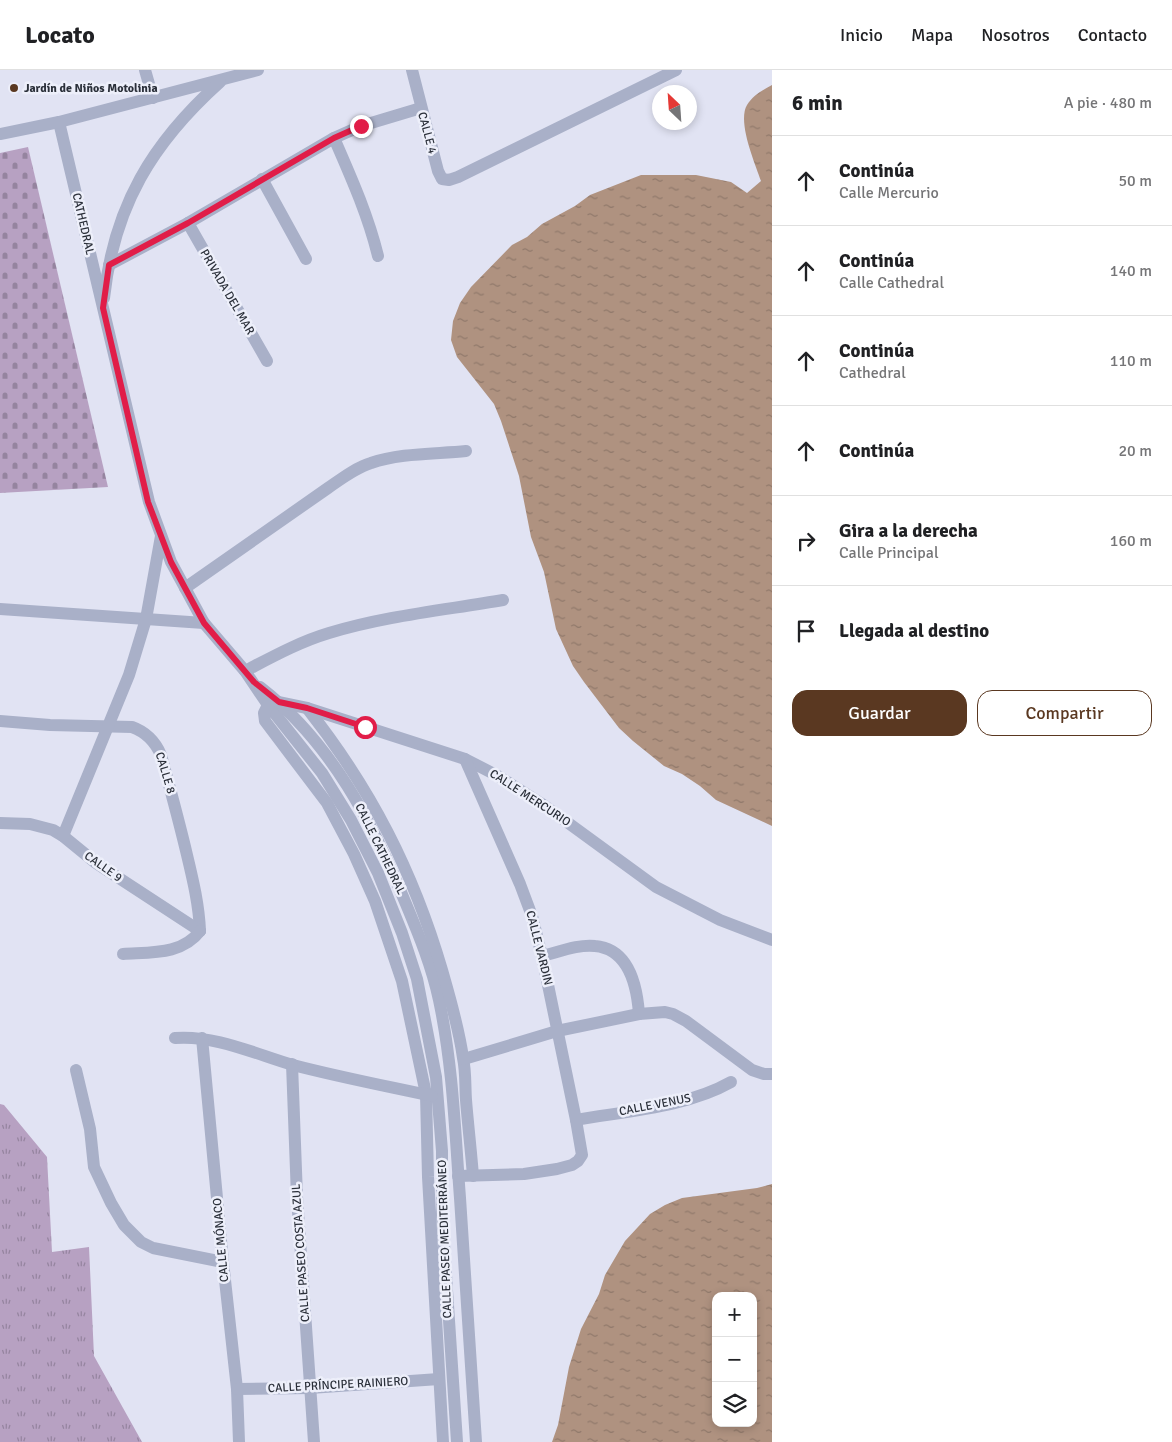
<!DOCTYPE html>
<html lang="es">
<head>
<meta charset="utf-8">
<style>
	:root { --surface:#fff; --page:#f6f6f6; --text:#202124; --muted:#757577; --line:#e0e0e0; --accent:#5a3821 }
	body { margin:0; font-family:Signika,sans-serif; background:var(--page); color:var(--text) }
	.controls { position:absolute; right:15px; bottom:15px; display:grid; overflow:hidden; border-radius:10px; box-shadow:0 2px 8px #0003 }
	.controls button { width:45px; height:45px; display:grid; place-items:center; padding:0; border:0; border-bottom:1px solid var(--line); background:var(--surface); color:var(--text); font:25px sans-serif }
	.compass { position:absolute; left:652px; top:15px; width:45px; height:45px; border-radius:50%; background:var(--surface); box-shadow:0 2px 8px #0003; rotate:335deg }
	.stop { position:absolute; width:15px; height:15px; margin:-11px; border:4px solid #e11d48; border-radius:50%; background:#fff }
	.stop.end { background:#e11d48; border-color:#fff; box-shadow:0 1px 5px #0008 }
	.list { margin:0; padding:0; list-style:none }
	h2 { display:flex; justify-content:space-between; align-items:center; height:65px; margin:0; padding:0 20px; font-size:21px }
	h2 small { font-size:16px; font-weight:400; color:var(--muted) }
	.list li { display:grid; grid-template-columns:32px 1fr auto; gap:15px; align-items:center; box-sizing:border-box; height:90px; padding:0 20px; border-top:1px solid var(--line) }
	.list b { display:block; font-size:19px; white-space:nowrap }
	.list p { margin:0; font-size:16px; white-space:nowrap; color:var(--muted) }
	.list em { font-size:16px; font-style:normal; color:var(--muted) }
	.actions { display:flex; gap:10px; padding:15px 20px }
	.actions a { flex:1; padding:11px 0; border:1px solid var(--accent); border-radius:15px; text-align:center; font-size:18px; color:var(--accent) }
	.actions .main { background:var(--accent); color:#fff }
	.icon { flex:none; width:28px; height:28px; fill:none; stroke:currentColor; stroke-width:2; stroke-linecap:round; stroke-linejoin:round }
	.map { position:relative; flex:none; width:772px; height:1372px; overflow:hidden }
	header { display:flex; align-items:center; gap:30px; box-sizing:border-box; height:70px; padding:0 25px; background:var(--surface); border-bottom:1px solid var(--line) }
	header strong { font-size:24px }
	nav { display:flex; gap:28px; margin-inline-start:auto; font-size:18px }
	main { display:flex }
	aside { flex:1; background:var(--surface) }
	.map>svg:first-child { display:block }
</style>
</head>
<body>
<header>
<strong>Locato</strong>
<nav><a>Inicio</a><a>Mapa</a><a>Nosotros</a><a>Contacto</a></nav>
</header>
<main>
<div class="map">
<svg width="772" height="1372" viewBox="0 0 772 1372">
	<defs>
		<pattern id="grass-tufts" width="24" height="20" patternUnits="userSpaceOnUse" patternTransform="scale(1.25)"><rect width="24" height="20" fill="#b7a1c2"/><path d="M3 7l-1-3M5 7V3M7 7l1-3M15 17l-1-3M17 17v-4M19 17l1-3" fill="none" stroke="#95849f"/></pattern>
		<pattern id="cemetery-stones" width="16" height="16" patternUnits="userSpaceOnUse" patternTransform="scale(1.25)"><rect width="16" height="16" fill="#b7a1c2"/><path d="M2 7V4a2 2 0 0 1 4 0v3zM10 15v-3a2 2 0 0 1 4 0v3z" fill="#95849f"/></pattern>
		<pattern id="water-ripples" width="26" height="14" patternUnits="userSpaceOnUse" patternTransform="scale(1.25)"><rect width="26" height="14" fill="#af9280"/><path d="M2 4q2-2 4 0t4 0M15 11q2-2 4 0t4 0" fill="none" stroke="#8f786a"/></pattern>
	</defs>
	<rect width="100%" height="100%" fill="#e1e3f3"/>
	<polygon fill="url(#grass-tufts)" points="0,1034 4,1035 47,1087 52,1182 89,1177 94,1286 142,1372 0,1372"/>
	<polygon fill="url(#cemetery-stones)" points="28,77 108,417 0,423 0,83"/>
	<g fill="url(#water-ripples)" fill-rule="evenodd">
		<path d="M772,15V756L716,730L700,716L682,704L664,696L633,671L619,658L584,612L573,596L556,559L544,502L531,467L519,406L501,351L494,334L457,287L451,270L453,251L460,233L471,217L512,175L527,167L542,154L575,136L590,125L641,105H696L731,112L747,123L761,111C755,93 737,52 747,35C753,25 763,20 772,15Z"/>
		<path d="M772,1114V1372H552L558,1355L569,1297L581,1259L599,1224L605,1205L625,1171L650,1144L665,1135L682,1128L757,1118ZM716,1226H753V1353H716Z"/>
	</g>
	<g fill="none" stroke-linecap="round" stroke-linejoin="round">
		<g stroke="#a9b0c8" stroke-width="12">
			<polyline points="145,0 153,28"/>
			<polyline points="412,0 438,101 442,109 449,110 458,107 676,0"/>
			<polyline points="59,52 149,432 171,492 204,553 245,601 268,635 322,703 351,750 378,803 402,863 417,909 436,1007 442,1081 442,1144 457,1372"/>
			<polyline points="0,64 59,52 258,0"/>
			<path d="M334,68C351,107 368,145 378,186"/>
			<polyline points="262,109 306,189"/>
			<polyline points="188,153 267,291"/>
			<polyline points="109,195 188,153 334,68 361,56 421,38"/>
			<path d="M104,228C114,136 152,73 220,12"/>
			<path d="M185,518L328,418C341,409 355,398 371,393C399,383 436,384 466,381"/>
			<polyline points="0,539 204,553"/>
			<path d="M245,601C272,587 299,572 329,563C384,546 445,540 503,530"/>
			<path d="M260,617C331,672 373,753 406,834C419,865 432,897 439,930C453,996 455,1062 460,1128C465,1210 471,1291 476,1372"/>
			<polyline points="278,632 307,638 465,689 498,706 545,736 656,817 720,850 772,870"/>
			<polyline points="268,635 264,643 265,651 327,733 354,784 375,831 402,911 426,1024 428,1107 443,1372"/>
			<path d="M307,638C371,719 413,801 442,900C450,928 459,958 463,988C466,1002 465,1016 466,1030C468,1055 471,1080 473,1106"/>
			<path d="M0,651L50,655L132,657C146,662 155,671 161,685C170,718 179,751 187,785C193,810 199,835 200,861"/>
			<polyline points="0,753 30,754 53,760 63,766 96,793 200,861"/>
			<polyline points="63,766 129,605 146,549 161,466"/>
			<path d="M123,884C151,882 182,885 200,861"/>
			<path d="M542,886C559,882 578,874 595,876C629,879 637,916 639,944"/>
			<path d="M175,968C216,965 255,984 293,995C339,1007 386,1016 432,1026"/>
			<polyline points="202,968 223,1192 237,1319 239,1372"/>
			<polyline points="464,989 557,961 639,944 665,942 673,944 686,951 752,1000 764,1004 772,1004"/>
			<polyline points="292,994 297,1127 314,1372"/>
			<polyline points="76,1000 90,1059 94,1097 111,1133 124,1155 141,1172 153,1178 223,1192"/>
			<path d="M576,1050C627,1041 687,1037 731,1012"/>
			<polyline points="458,1106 524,1104 557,1099 572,1095 578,1091 582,1085 576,1050 542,886 532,846 520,814 465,689"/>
			<polyline points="237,1319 310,1318 439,1309"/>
		</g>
	</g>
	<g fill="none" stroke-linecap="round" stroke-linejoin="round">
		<polyline stroke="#e11d48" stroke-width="6" points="361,56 334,68 188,153 109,195 103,238 148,432 171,492 204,553 254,612 279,632 307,638 365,657"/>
	</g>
	<circle fill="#5a3821" stroke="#edeffa" stroke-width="2" cx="14" cy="18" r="5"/>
	<g text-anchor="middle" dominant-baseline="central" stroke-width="5" stroke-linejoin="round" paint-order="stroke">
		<g font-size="12" font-weight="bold" fill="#2b303a" stroke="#edeffa" text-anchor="start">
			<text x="24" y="18">Jardín de Niños Motolinia</text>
		</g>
		<g font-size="12" fill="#2b303a" stroke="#edeffa">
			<text transform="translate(427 63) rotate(75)">CALLE 4</text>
			<text transform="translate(83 154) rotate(77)">CATHEDRAL</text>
			<text transform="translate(227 222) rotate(60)">PRIVADA DEL MAR</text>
			<text transform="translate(165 703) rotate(73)">CALLE 8</text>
			<text transform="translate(530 728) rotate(33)">CALLE MERCURIO</text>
			<text transform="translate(380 779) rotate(64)">CALLE CATHEDRAL</text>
			<text transform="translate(103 797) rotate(35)">CALLE 9</text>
			<text transform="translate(539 878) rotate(76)">CALLE VARDIN</text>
			<text transform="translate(655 1035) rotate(-11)">CALLE VENUS</text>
			<text transform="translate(445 1169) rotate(-92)">CALLE PASEO MEDITERRÁNEO</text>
			<text transform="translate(221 1170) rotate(-95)">CALLE MÓNACO</text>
			<text transform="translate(301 1183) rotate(-94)">CALLE PASEO COSTA AZUL</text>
			<text transform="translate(338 1315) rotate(-3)">CALLE PRÍNCIPE RAINIERO</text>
		</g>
	</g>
</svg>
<div class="controls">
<button>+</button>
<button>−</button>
<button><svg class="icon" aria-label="layers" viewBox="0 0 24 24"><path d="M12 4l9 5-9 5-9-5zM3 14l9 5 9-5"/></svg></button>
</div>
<svg class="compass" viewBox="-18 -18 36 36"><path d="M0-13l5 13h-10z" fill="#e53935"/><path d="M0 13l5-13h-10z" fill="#757577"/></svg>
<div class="stop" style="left:365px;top:657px"></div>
<div class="stop end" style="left:361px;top:56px"></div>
</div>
<aside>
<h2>6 min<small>A pie · 480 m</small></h2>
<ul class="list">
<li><svg class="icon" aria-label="ahead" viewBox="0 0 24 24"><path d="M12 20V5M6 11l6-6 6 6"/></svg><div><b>Continúa</b><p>Calle Mercurio</p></div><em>50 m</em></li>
<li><svg class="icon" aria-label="ahead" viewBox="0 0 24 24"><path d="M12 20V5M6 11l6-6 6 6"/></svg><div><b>Continúa</b><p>Calle Cathedral</p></div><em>140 m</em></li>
<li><svg class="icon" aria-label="ahead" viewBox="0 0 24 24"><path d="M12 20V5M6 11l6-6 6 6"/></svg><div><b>Continúa</b><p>Cathedral</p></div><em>110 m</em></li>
<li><svg class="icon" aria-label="ahead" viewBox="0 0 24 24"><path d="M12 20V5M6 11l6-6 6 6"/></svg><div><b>Continúa</b></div><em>20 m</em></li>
<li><svg class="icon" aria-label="right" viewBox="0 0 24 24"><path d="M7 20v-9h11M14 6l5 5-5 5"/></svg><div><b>Gira a la derecha</b><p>Calle Principal</p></div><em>160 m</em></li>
<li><svg class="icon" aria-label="arrive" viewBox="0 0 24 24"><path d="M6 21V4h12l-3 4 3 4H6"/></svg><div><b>Llegada al destino</b></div></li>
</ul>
<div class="actions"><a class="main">Guardar</a><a>Compartir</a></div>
</aside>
</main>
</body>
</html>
